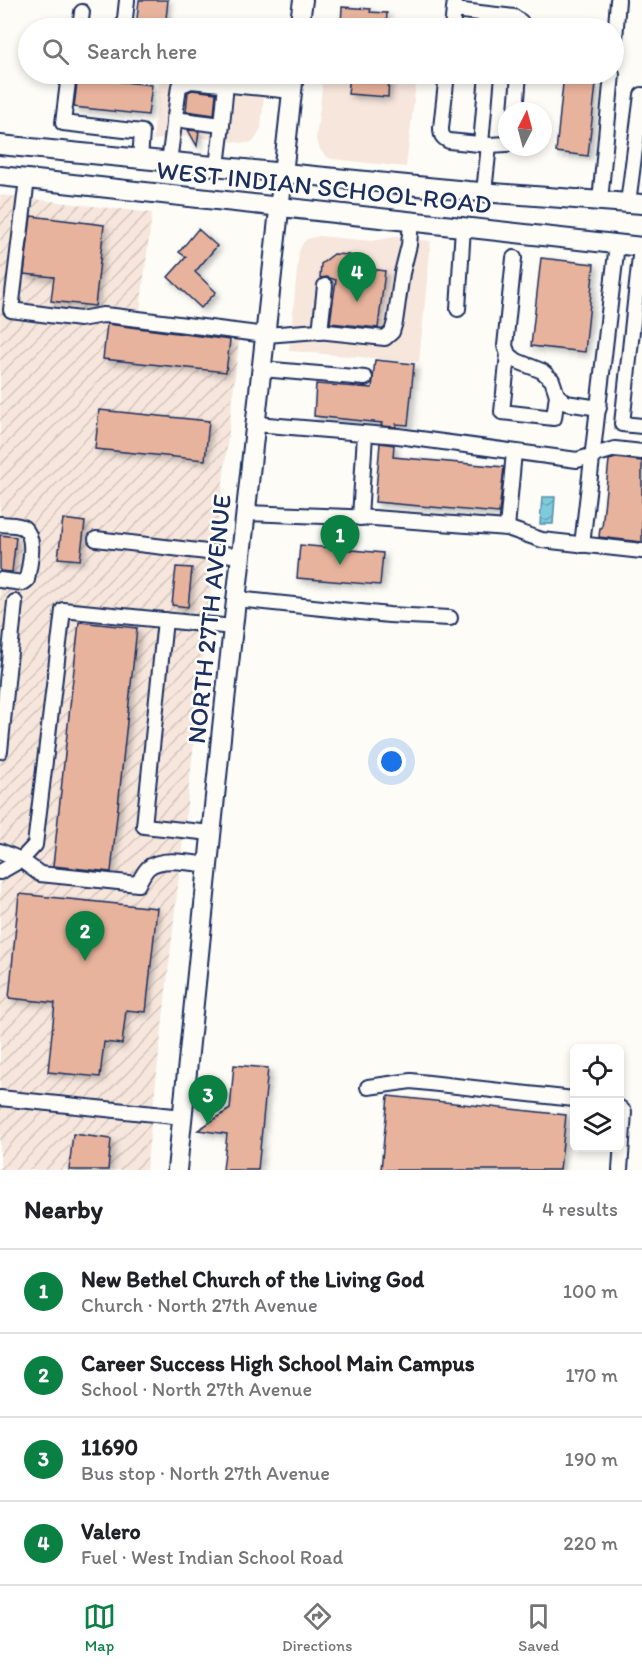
<!DOCTYPE html>
<html lang="en">
<head>
<meta charset="utf-8">
<style>
	:root { --surface:#fff; --page:#f6f6f6; --text:#202124; --muted:#757577; --line:#e0e0e0; --accent:#0b8043 }
	body { margin:0; font-family:Itim,sans-serif; background:var(--page); color:var(--text) }
	.controls { position:absolute; right:18px; bottom:18px; display:grid; overflow:hidden; border-radius:9px; box-shadow:0 3px 9px #0003 }
	.controls button { width:54px; height:54px; display:grid; place-items:center; padding:0; border:0; border-bottom:2px solid var(--line); background:var(--surface); color:var(--text); font:30px sans-serif }
	.compass { position:absolute; left:498px; top:102px; width:54px; height:54px; border-radius:50%; background:var(--surface); box-shadow:0 3px 9px #0003; rotate:6deg }
	.you { position:absolute; left:392px; top:762px; width:21px; height:21px; margin:-15px; border:4px solid #fff; border-radius:50%; background:#1a73e8; box-shadow:0 0 0 9px #1a73e833 }
	.badge { display:grid; place-items:center; width:39px; height:39px; border-radius:50%; background:var(--accent); color:#fff; font-size:20px; font-weight:700 }
	.pin { position:absolute; translate:-50% -50px; filter:drop-shadow(0 2px 3px #0008) }
	.pin::after { content:''; position:absolute; top:32px; width:21px; height:18px; background:inherit; clip-path:polygon(0 0,100% 0,50% 100%) }
	.list { margin:0; padding:0; list-style:none }
	h2 { display:flex; justify-content:space-between; align-items:center; height:78px; margin:0; padding:0 24px; font-size:26px }
	h2 small { font-size:20px; font-weight:400; color:var(--muted) }
	.list li { display:grid; grid-template-columns:39px 1fr auto; gap:18px; align-items:center; box-sizing:border-box; height:84px; padding:0 24px; border-top:2px solid var(--line) }
	.list b { display:block; font-size:22px; white-space:nowrap }
	.list p { margin:0; font-size:20px; white-space:nowrap; color:var(--muted) }
	.list em { font-size:20px; font-style:normal; color:var(--muted) }
	.icon { flex:none; width:33px; height:33px; fill:none; stroke:currentColor; stroke-width:2; stroke-linecap:round; stroke-linejoin:round }
	.map { position:relative; flex:none; width:642px; height:1170px; overflow:hidden }
	.search { position:absolute; background:var(--surface); box-shadow:0 3px 9px #0003; left:18px; right:18px; top:18px; height:66px; display:flex; align-items:center; gap:15px; box-sizing:border-box; padding:0 21px; border-radius:33px; color:var(--muted); font-size:22px }
	.sheet { height:414px; background:var(--surface) }
	nav { display:flex; justify-content:space-around; align-items:center; box-sizing:border-box; height:84px; border-top:2px solid var(--line); background:var(--surface); font-size:16px; color:var(--muted) }
	nav a { display:grid; justify-items:center; gap:3px }
	nav .on { color:var(--accent) }
	.map>svg:first-child { display:block }
</style>
</head>
<body>
<div class="map">
<svg width="642" height="1170" viewBox="0 0 642 1170">
	<defs>
		<pattern id="industrial-furrows" width="10" height="10" patternUnits="userSpaceOnUse" patternTransform="scale(1.5)"><rect width="10" height="10" fill="#f7e6dc"/><path d="M-1 1l2-2M0 10L10 0M9 11l2-2" fill="none" stroke="#d3c6bf"/></pattern>
		<pattern id="water-waves" width="16" height="10" patternUnits="userSpaceOnUse" patternTransform="scale(1.5)"><rect width="16" height="10" fill="#7ecbdc"/><path d="M0 5q4-4 8 0t8 0" fill="none" stroke="#66a5b6"/></pattern>
		<filter id="shadow"><feDropShadow dx="3.5" dy="3.5" stdDeviation="3" flood-color="#0004"/></filter>
	</defs>
	<rect width="100%" height="100%" fill="#fdfcf7"/>
	<filter id="ink" filterUnits="userSpaceOnUse"><feTurbulence type="fractalNoise" baseFrequency=".0167" numOctaves="2"/><feDisplacementMap in="SourceGraphic" scale="12" xChannelSelector="R" yChannelSelector="G"/><feConvolveMatrix kernelMatrix="1 2 1 2 8 2 1 2 1" color-interpolation-filters="sRGB"/></filter>
	<g filter="url(#ink)">
		<g fill="#f7e6dc">
			<polygon points="160,74 266,74 261,128 257,136 253,142 244,143 187,136 153,140"/>
			<polygon points="320,74 417,74 406,167 332,159 325,156 320,149 316,139 322,89"/>
			<polygon points="319,236 371,241 395,237 431,241 419,362 289,351 299,251 303,243 307,239"/>
		</g>
		<polygon fill="url(#industrial-furrows)" points="0,195 152,213 140,310 241,322 146,1170 0,1170"/>
		<polygon fill="url(#water-waves)" stroke="#568daa" stroke-width="1.5" points="542,497 555,497 553,524 540,524"/>
		<g fill="#e8b39c" stroke="#1b2f5e" stroke-width="1.5" filter="url(#shadow)">
			<polygon points="139,0 168,0 165,28 136,28"/>
			<polygon points="342,7 371,9 370,12 387,13 386,28 341,25"/>
			<polygon points="350,74 389,74 388,97 348,94"/>
			<polygon points="564,74 591,74 590,84 596,84 588,156 556,152"/>
			<polygon points="78,75 107,74 106,80 152,85 148,115 74,107"/>
			<polygon points="192,90 216,93 214,115 186,111 188,92"/>
			<polygon points="188,130 199,131 197,146"/>
			<polygon points="31,216 104,225 95,306 51,301 54,277 24,274"/>
			<polygon points="198,229 217,246 195,272 216,292 201,308 168,277 186,257 179,252"/>
			<polygon points="334,254 350,255 349,266 385,271 378,328 330,323 336,280 327,277 320,278 321,264"/>
			<polygon points="541,258 594,264 585,352 531,346"/>
			<polygon points="107,324 230,340 226,372 103,359"/>
			<polygon points="375,360 414,364 408,425 396,424 396,427 381,426 382,423 314,416 316,384 372,388"/>
			<polygon points="99,410 209,421 205,460 95,449"/>
			<polygon points="380,443 394,445 393,457 504,467 499,513 375,502"/>
			<polygon points="616,458 642,461 642,542 599,537 600,528 602,528 609,460"/>
			<polygon points="63,519 85,522 80,560 58,558"/>
			<polygon points="0,535 16,537 12,572 0,571"/>
			<polygon points="300,545 383,553 380,585 297,578"/>
			<polygon points="176,567 192,568 188,607 172,605"/>
			<polygon points="79,622 137,628 111,872 53,866"/>
			<polygon points="19,894 157,908 146,1012 126,1010 122,1044 104,1042 100,1077 48,1072 55,1003 9,998"/>
			<polygon points="234,1065 268,1068 258,1170 223,1170 227,1134 198,1130 230,1109"/>
			<polygon points="388,1096 566,1115 560,1170 381,1170"/>
			<polygon points="73,1134 111,1139 108,1170 69,1170"/>
		</g>
		<g fill="none" stroke-linecap="round" stroke-linejoin="round">
			<defs>
				<g id="minor">
					<polyline points="454,10 514,17 521,22 523,28"/>
					<polyline points="80,28 82,12"/>
					<polyline points="124,28 127,0"/>
					<polyline points="452,28 455,0"/>
					<polyline points="614,52 618,0"/>
					<polyline points="69,74 63,123 142,132 140,159"/>
					<path d="M447,74L441,128C441,136 443,138 449,141L489,145L507,144"/>
					<polyline points="516,111 519,74"/>
					<polyline points="174,119 222,125 217,166"/>
					<polyline points="222,125 226,84"/>
					<polyline points="481,144 487,74"/>
					<polyline points="169,162 179,86 191,81 292,91"/>
					<polyline points="27,179 11,310 80,319 103,315 114,316 266,335 318,331 385,338 392,332 395,322 402,273 409,245 411,222"/>
					<polyline points="484,192 489,145"/>
					<polyline points="600,201 612,74"/>
					<polyline points="628,203 642,95"/>
					<polyline points="641,247 622,424 642,426"/>
					<polyline points="514,258 505,346 508,354 517,361 542,371 552,380 557,395 566,403 599,408"/>
					<polyline points="458,309 463,227"/>
					<polyline points="320,332 325,286"/>
					<polyline points="508,354 502,412 554,418 557,395"/>
					<polyline points="262,369 365,378"/>
					<polyline points="256,424 398,436 577,460 615,449 642,452"/>
					<polyline points="246,513 374,518 507,528 542,540 642,551"/>
					<polyline points="360,518 365,434"/>
					<path d="M0,524C7,525 18,524 24,528C37,539 29,566 27,580L23,583L0,580"/>
					<polyline points="507,528 514,452"/>
					<polyline points="96,539 241,556"/>
					<polyline points="582,545 617,244"/>
					<polyline points="236,599 389,615 450,618"/>
					<polyline points="165,620 144,826 211,833"/>
					<polyline points="0,751 15,602"/>
					<polyline points="0,851 21,860 0,872"/>
					<path d="M209,865C192,863 161,856 148,868C144,872 141,878 138,884L40,874L21,860L35,845L63,610L233,627"/>
					<polyline points="368,1087 411,1081 574,1099"/>
					<polyline points="0,1098 183,1117"/>
					<polyline points="620,1108 624,1112 620,1170"/>
				</g>
				<g id="major">
					<polyline points="299,28 303,0"/>
					<polyline points="0,145 468,191 642,204"/>
					<polyline points="0,176 642,247"/>
					<polyline points="177,1170 222,728 294,74"/>
				</g>
			</defs>
			<use href="#minor" stroke="#1b2f5e" stroke-width="18"/>
			<use href="#major" stroke="#1b2f5e" stroke-width="22"/>
			<use href="#minor" stroke="#fdfcf7" stroke-width="14"/>
			<use href="#major" stroke="#fdfcf7" stroke-width="18"/>
		</g>
	</g>
	<g text-anchor="middle" dominant-baseline="central" stroke-width="5" stroke-linejoin="round" paint-order="stroke">
		<g font-size="26" fill="#1b2f5e" stroke="#fdfcf7">
			<text transform="translate(324 187) rotate(6)">WEST INDIAN SCHOOL ROAD</text>
			<text transform="translate(209 619) rotate(-84)">NORTH 27TH AVENUE</text>
		</g>
	</g>
</svg>
<div class="controls">
<button><svg class="icon" aria-label="locate" viewBox="0 0 24 24"><circle cx="12" cy="12" r="6"/><path d="M12 2v4M12 18v4M2 12h4M18 12h4"/></svg></button>
<button><svg class="icon" aria-label="layers" viewBox="0 0 24 24"><path d="M12 4l9 5-9 5-9-5zM3 14l9 5 9-5"/></svg></button>
</div>
<svg class="compass" viewBox="-18 -18 36 36"><path d="M0-13l5 13h-10z" fill="#e53935"/><path d="M0 13l5-13h-10z" fill="#757577"/></svg>
<div class="you"></div>
<div class="pin badge" style="left:340px;top:565px">1</div>
<div class="pin badge" style="left:85px;top:961px">2</div>
<div class="pin badge" style="left:208px;top:1125px">3</div>
<div class="pin badge" style="left:357px;top:302px">4</div>
<div class="search"><svg class="icon" aria-label="search" viewBox="0 0 24 24"><circle cx="10" cy="10" r="6"/><path d="M15 15l6 6"/></svg>Search here</div>
</div>
<section class="sheet">
<h2>Nearby<small>4 results</small></h2>
<ul class="list">
<li><span class="badge">1</span><div><b>New Bethel Church of the Living God</b><p>Church · North 27th Avenue</p></div><em>100 m</em></li>
<li><span class="badge">2</span><div><b>Career Success High School Main Campus</b><p>School · North 27th Avenue</p></div><em>170 m</em></li>
<li><span class="badge">3</span><div><b>11690</b><p>Bus stop · North 27th Avenue</p></div><em>190 m</em></li>
<li><span class="badge">4</span><div><b>Valero</b><p>Fuel · West Indian School Road</p></div><em>220 m</em></li>
</ul>
</section>
<nav>
<a class="on"><svg class="icon" aria-label="map" viewBox="0 0 24 24"><path d="M3 6l6-2 6 2 6-2v14l-6 2-6-2-6 2zM9 4v14M15 6v14"/></svg>Map</a>
<a><svg class="icon" aria-label="directions" viewBox="0 0 24 24"><path d="M12 3l9 9-9 9-9-9zM9 14v-3h6M13 9l2 2-2 2"/></svg>Directions</a>
<a><svg class="icon" aria-label="saved" viewBox="0 0 24 24"><path d="M7 4h10v16l-5-4-5 4z"/></svg>Saved</a>
</nav>
</body>
</html>
